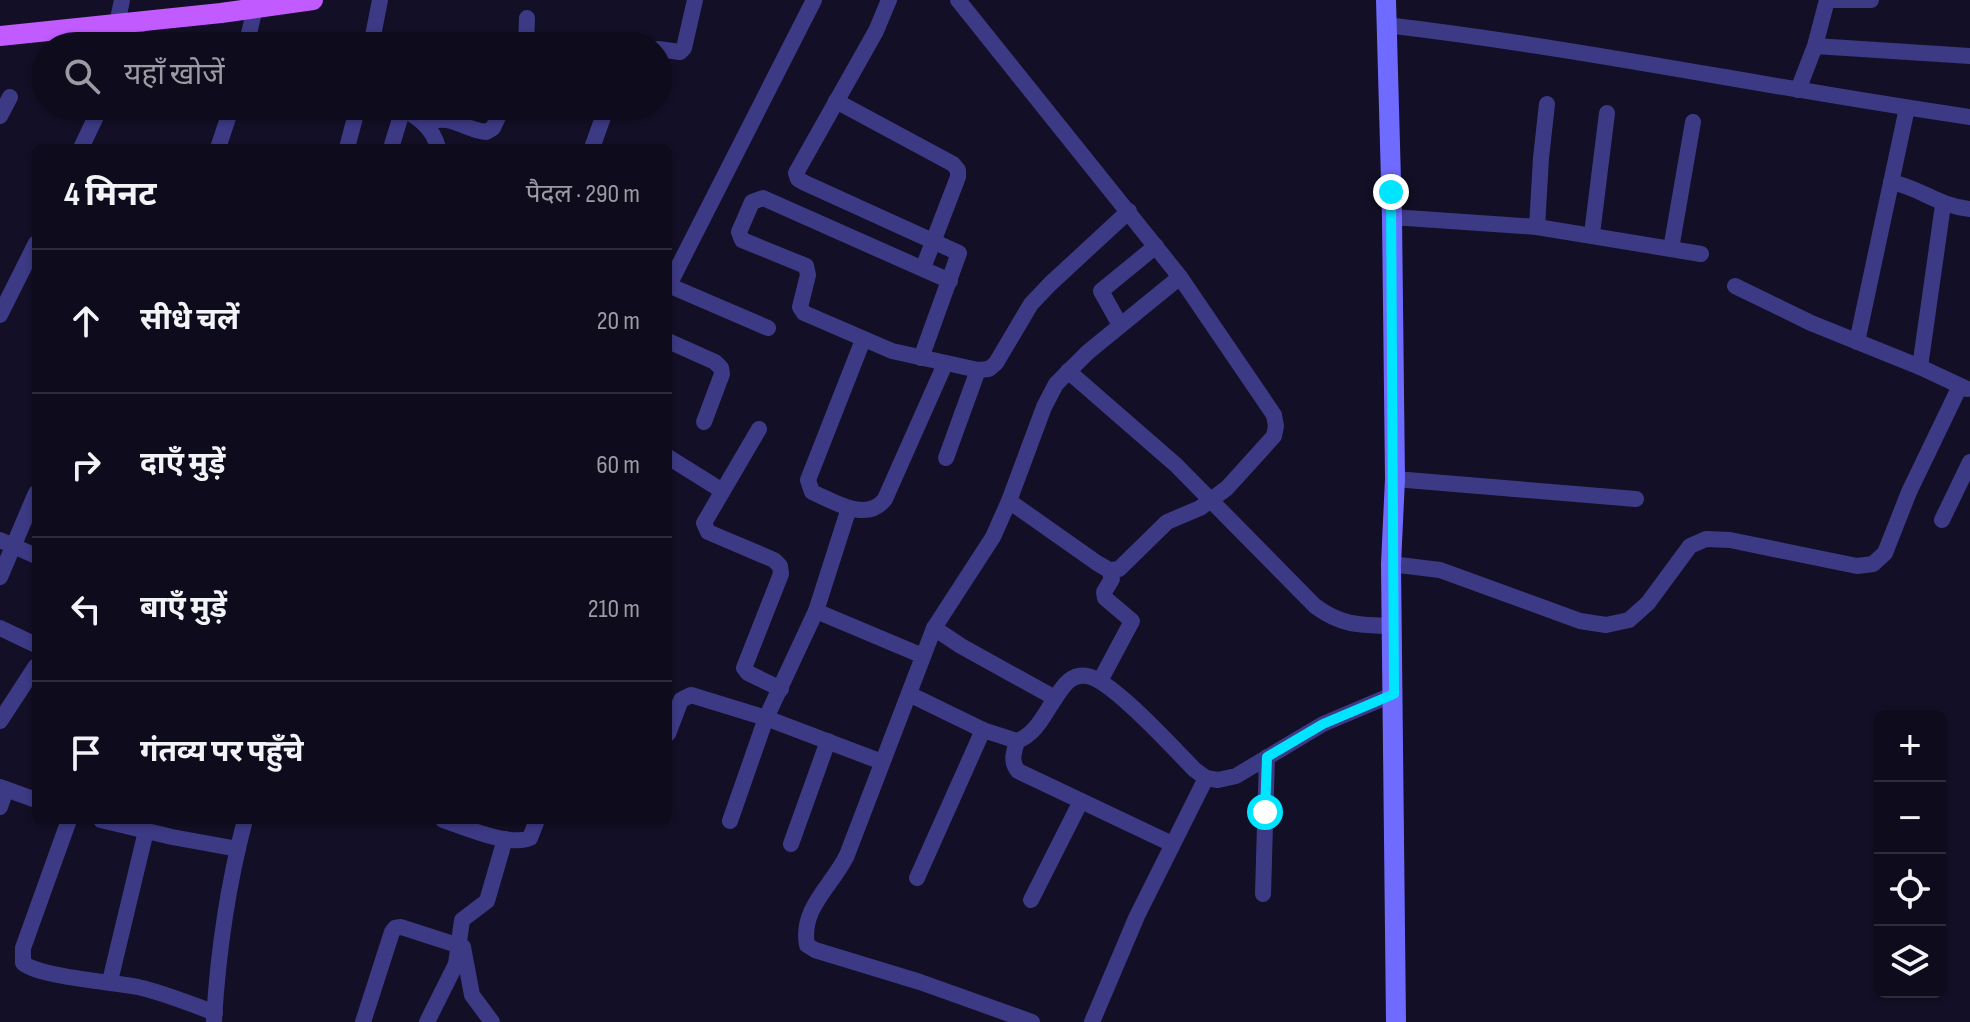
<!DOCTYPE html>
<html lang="hi">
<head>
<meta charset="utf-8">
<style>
	:root { --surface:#0e0b1c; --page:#171425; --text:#f1f3f6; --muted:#9b9ba3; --line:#2e2b3b }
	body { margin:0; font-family:"Sofia Sans Condensed","Noto Sans Devanagari",sans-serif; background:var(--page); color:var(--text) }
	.controls { position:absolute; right:24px; bottom:24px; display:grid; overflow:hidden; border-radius:12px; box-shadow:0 2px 6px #0004 }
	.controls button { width:72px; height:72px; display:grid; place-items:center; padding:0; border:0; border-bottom:2px solid var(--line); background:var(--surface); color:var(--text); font:40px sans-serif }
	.stop { position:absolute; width:24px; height:24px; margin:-18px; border:6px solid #00e5ff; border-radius:50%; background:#fff }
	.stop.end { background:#00e5ff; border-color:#fff; box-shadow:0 2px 8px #0008 }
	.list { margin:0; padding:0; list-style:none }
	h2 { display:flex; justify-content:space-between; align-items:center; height:104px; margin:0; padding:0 32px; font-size:34px }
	h2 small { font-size:26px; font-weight:400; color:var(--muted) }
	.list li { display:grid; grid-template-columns:52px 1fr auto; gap:24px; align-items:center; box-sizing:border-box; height:144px; padding:0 32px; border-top:2px solid var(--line) }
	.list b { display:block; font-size:30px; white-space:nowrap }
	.list em { font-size:26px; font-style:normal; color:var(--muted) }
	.icon { flex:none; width:44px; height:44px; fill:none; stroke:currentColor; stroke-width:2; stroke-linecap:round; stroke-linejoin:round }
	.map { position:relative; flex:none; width:1970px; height:1022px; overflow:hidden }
	.search { position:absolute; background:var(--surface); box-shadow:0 2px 6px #0004; left:32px; top:32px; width:640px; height:88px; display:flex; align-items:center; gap:20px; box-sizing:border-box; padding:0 28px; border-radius:44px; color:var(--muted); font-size:30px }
	.panel { position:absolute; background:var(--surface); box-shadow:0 2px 6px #0004; left:32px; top:144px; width:640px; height:680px; border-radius:12px }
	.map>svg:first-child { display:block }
</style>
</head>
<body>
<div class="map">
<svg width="1970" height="1022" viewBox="0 0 1970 1022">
	<rect width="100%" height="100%" fill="#130f26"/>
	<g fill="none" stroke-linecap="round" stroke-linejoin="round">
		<g stroke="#3d3a85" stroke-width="16">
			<polyline points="889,0 876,31 796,173 798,179 805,183 959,253 921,358"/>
			<polyline points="958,0 1180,277 1274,415 1276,426 1274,436 1227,488 1200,508 1167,522 1119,569 1109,570 1097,563 1009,501"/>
			<polyline points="1827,0 1871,0"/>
			<polyline points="117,24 122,0"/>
			<path d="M1386,25C1582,48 1775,89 1970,117"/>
			<polyline points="129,46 141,21"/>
			<polyline points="246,46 255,8"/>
			<polyline points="371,46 380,0"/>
			<polyline points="526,46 527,18"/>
			<polyline points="629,46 646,46"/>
			<polyline points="1815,46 1970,56"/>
			<polyline points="658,49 680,52 684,48 695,0"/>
			<polyline points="1798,90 1815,46 1827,0"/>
			<polyline points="836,101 953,164 958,170 958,177 923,268"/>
			<path d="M397,106C416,116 433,126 438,148"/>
			<polyline points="0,116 10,97"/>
			<path d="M425,123C453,113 461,129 486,132L493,128L503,106"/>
			<polyline points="81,148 101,106"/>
			<polyline points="218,148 232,106"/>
			<polyline points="347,148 358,106"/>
			<polyline points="391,148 403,109"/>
			<polyline points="592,148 607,106"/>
			<path d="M1891,182C1921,188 1938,206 1970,209"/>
			<polyline points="1392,217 1537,227 1701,254"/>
			<polyline points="1537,227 1541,158 1547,104"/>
			<polyline points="1592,234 1607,113"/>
			<polyline points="1671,249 1693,122"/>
			<polyline points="950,281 763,198 752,202 739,232 742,240 806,266 808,275 800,307 804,313 892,351 978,370 989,369 996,363 1031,304 1050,284 1129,211"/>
			<polyline points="668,285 768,328"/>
			<polyline points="669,285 814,0"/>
			<polyline points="1735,286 1811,323 1920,367 1967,389"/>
			<polyline points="0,315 36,243"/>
			<polyline points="1120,325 1101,291 1156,246"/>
			<path d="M863,340L808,480L812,492C835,502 867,523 885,499L945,364"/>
			<polyline points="668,341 715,362 721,368 722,374 704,422"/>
			<polyline points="1857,342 1907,108"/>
			<polyline points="1920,367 1943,205"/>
			<path d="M1068,371L1176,465L1315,606C1342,626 1360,625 1393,626"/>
			<polyline points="759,429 704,523 708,532 774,560 780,566 781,574 744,668 748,673 781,689"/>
			<polyline points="668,457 721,490"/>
			<polyline points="946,458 978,370"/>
			<polyline points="1395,479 1636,499"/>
			<polyline points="1942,520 1970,462"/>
			<polyline points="0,540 36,556"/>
			<polyline points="1391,564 1440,570 1580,621 1606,625 1629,620 1648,603 1690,546 1706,539 1730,540 1857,566 1873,564 1885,553 1909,492 1960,386"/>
			<polyline points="0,577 36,493"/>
			<polyline points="816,611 923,656"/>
			<polyline points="0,628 36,645"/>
			<polyline points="934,628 961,646 1055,698"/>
			<polyline points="1100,681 1132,621 1105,598 1104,592 1112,579 1109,570"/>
			<path d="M909,694L983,730L1017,741C1035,735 1044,715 1054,700C1062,688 1070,673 1087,676C1111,679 1175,750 1195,770L1206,778L1218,780L1236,776L1323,724L1394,694"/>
			<polyline points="0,721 36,666"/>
			<polyline points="668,734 681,700 691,695 766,718 882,762"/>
			<path d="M1017,741C1014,752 1010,761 1018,771L1172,844"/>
			<polyline points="0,787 36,800"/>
			<polyline points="0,807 6,789"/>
			<path d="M69,820L23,948V963C40,977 112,982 138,987C164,993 189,1003 215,1013"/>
			<polyline points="101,820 172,837 238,849"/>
			<path d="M443,820C464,827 509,847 530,838L537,820"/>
			<polyline points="730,821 766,718 816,611 849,508"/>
			<polyline points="791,844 828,741"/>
			<polyline points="917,878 983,730"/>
			<polyline points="1263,894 1267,757"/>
			<polyline points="1031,900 1081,801"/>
			<polyline points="110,981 146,831"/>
			<path d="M214,1020C218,953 228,884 245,820"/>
			<polyline points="363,1022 392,932 395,928 401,927 463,947 472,995 492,1022"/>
			<polyline points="427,1022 456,964 462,920 487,901 505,839"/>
			<path d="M1032,1022L920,982L815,950L807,945C800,908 833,885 847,855L934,628L993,537L1009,501L1044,407L1056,384L1088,352L1180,277"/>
			<polyline points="1092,1022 1137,916 1206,778"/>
		</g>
		<polyline stroke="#6f6bff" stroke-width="20" points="1386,0 1392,217 1395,479 1391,564 1396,1022"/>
		<polyline stroke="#c25bff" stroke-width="20" points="0,36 221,13 313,0"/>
	</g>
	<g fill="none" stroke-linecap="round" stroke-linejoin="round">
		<polyline stroke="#00e5ff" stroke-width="10" points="1265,812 1267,757 1323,724 1394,694 1391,192"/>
	</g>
</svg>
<div class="controls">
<button>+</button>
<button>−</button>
<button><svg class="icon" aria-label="locate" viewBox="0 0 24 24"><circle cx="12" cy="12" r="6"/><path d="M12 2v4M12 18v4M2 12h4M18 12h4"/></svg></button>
<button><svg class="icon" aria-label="layers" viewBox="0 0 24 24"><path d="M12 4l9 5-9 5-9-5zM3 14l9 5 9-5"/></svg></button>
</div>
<div class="stop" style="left:1265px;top:812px"></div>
<div class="stop end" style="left:1391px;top:192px"></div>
<div class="search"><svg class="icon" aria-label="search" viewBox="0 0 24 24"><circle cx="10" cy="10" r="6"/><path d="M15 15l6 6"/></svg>यहाँ खोजें</div>
<section class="panel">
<h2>4 मिनट<small>पैदल · 290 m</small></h2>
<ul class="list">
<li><svg class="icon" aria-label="ahead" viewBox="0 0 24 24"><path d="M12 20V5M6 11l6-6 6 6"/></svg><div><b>सीधे चलें</b></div><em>20 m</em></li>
<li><svg class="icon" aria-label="right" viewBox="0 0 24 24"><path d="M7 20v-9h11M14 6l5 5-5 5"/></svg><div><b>दाएँ मुड़ें</b></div><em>60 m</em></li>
<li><svg class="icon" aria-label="left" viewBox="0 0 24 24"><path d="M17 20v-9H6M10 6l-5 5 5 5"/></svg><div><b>बाएँ मुड़ें</b></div><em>210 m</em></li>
<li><svg class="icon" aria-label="arrive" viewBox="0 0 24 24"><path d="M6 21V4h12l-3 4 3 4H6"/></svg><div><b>गंतव्य पर पहुँचे</b></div></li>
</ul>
</section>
</div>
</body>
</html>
